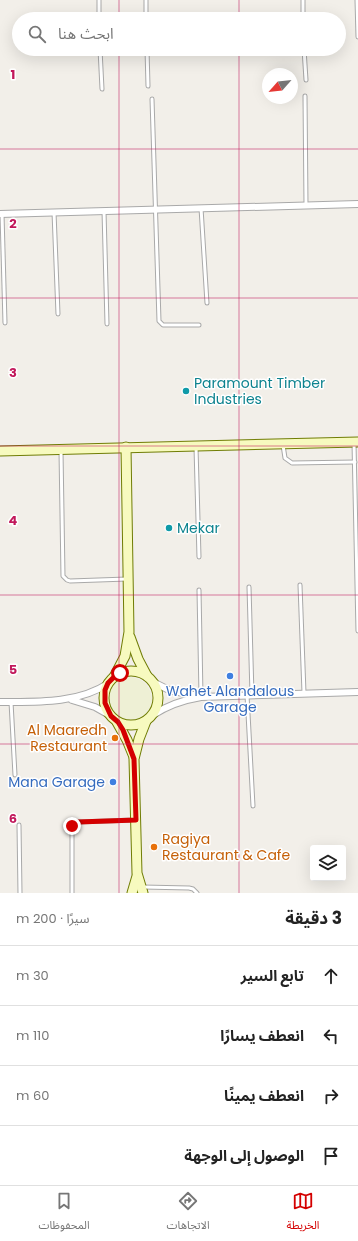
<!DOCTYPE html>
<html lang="ar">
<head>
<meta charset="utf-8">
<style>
	:root { --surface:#fff; --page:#f2f2f2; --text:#222; --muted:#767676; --line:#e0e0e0; --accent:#d40000 }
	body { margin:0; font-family:Poppins,"Noto Sans Arabic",sans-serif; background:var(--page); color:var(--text); direction:rtl }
	.controls { position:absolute; right:12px; bottom:12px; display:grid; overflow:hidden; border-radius:4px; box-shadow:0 4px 16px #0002 }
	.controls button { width:36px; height:36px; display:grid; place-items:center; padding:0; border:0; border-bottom:1px solid var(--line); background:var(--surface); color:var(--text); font:20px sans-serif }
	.compass { position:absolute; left:262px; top:68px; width:36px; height:36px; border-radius:50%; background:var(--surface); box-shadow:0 4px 16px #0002; rotate:243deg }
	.stop { position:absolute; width:12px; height:12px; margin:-9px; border:3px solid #d40000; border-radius:50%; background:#fff }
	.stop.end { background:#d40000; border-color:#fff; box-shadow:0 1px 4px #0008 }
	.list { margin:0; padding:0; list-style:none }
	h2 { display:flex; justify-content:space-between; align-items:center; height:52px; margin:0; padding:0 16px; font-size:17px }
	h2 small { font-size:13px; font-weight:400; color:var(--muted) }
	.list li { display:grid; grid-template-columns:26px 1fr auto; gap:12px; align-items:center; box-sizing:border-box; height:60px; padding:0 16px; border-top:1px solid var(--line) }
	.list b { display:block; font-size:15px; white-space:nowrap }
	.list em { font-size:13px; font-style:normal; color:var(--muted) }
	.icon { flex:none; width:22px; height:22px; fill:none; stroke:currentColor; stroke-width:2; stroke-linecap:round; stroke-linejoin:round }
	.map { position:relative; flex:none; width:358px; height:893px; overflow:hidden; direction:ltr }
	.search { position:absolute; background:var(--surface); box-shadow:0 4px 16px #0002; left:12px; right:12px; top:12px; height:44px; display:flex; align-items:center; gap:10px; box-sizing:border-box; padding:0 14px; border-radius:22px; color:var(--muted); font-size:15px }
	.sheet { height:292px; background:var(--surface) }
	nav { display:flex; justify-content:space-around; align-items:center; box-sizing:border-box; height:56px; border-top:1px solid var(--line); background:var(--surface); font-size:11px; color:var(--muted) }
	nav a { display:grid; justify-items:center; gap:2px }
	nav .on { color:var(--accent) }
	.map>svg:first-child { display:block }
</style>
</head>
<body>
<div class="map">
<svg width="358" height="893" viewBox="0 0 358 893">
	<rect width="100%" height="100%" fill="#f2efe9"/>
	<circle fill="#eef0d5" cx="129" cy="700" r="23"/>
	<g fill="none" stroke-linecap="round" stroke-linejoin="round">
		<defs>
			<g id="lane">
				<polyline points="99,0 99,19"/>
				<polyline points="146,0 146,19"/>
				<polyline points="303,0 303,19"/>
				<polyline points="357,0 358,37"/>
				<polyline points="100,49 102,89"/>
				<polyline points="147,49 148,86"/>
				<polyline points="304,49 306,80"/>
				<polyline points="305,96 306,205"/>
				<polyline points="152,99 159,321 163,325 199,325"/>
				<polyline points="201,208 207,303"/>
				<polyline points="104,211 107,324"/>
				<polyline points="54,212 58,314"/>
				<polyline points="2,214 5,323"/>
				<polyline points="354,443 358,631"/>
				<polyline points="283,445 285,458 292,463 355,462"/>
				<polyline points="196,447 199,557"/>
				<polyline points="61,451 63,576 67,580 70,581 127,579"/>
				<polyline points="300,585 304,693"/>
				<polyline points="249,587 252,695"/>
				<polyline points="199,590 201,696"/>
				<polyline points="247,695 253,806"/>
				<polyline points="11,702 15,775"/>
				<polyline points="19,825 20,893"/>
				<polyline points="143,887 189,888 193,889 197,893"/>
				<polyline points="72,893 72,826 73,823 78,822 134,820"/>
			</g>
			<g id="street">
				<polyline points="0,214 358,204"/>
				<polyline points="153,682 169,690 198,696"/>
				<polyline points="72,700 95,707 111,716"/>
				<path d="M0,702C36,702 78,704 109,683"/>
				<path d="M153,715C168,705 183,700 201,697L358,692"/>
			</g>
			<g id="secondary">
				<polyline points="0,451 358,442"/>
				<polyline points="130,637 138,659 147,676"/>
				<circle cx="131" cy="698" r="27"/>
				<polyline points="114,677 125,656 129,632 126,447"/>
				<polyline points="117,722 127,740 134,757"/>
				<polyline points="132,893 137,876"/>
				<polyline points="143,893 137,873 134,759 139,739 146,721"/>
			</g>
		</defs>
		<use href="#lane" stroke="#a9a9a9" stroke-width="5"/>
		<use href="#street" stroke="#a9a9a9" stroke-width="8"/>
		<use href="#secondary" stroke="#707d05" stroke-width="11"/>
		<use href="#lane" stroke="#fff" stroke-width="3"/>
		<use href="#street" stroke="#fff" stroke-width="6"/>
		<use href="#secondary" stroke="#f7fabf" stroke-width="9"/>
	</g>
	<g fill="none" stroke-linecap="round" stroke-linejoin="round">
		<polyline stroke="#d40000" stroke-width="5" points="72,826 73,823 78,822 136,820 134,759 123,730 118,722 111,716 105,703 105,690 108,683 114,677 120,673"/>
	</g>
	<path fill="none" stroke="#c2185b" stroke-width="1" stroke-opacity="0.55" d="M119,0V19M239,0V19M119,49V893M239,49V893M0,149H358M0,298H358M0,446H358M0,595H358M0,744H358"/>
	<g fill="#0f9aa8" stroke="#fff" stroke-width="1.5">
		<circle cx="186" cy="391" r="4"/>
		<circle cx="169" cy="528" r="4"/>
	</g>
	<g fill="#3f7fe0" stroke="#fff" stroke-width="1.5">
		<circle cx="230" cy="676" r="4"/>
		<circle cx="113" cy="782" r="4"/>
	</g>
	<g fill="#e8710a" stroke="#fff" stroke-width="1.5">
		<circle cx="115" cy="738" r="4"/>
		<circle cx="154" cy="847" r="4"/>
	</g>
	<g text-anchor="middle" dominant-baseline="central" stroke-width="3" stroke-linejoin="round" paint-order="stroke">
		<g font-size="14" fill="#0d838f" stroke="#fff" text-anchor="start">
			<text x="194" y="383">Paramount Timber<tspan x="194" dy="16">Industries</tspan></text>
			<text x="177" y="528">Mekar</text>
		</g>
		<g font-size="14" fill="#366cbe" stroke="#fff">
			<text x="230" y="691">Wahet Alandalous<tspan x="230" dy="16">Garage</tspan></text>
			<text x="105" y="782" text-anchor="end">Mana Garage</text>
		</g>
		<g font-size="14" fill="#c56008" stroke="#fff" text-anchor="end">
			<text x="107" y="730">Al Maaredh<tspan x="107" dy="16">Restaurant</tspan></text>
			<text x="162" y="839" text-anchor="start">Ragiya<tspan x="162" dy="16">Restaurant &amp; Cafe</tspan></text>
		</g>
	</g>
	<g font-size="13" text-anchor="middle" font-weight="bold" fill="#c2185b" stroke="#fff" stroke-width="3" stroke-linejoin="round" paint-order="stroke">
		<text x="13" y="79">1</text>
		<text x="13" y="228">2</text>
		<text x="13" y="377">3</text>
		<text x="13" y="525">4</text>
		<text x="13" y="674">5</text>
		<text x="13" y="823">6</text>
	</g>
</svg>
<div class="controls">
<button><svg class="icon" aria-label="layers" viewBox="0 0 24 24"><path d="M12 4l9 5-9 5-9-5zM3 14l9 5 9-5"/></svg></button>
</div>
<svg class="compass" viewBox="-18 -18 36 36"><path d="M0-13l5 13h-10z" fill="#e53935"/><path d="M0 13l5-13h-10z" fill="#767676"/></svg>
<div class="stop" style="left:120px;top:673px"></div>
<div class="stop end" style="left:72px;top:826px"></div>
<div class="search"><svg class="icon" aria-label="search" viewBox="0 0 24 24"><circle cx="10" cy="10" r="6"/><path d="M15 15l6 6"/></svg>ابحث هنا</div>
</div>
<section class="sheet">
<h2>3 دقيقة<small>سيرًا · 200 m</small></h2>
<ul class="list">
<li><svg class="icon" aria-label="ahead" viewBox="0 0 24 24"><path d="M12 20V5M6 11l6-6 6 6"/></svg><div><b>تابع السير</b></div><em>30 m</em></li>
<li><svg class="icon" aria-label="left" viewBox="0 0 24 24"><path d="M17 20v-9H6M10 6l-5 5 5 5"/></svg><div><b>انعطف يسارًا</b></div><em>110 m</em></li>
<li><svg class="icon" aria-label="right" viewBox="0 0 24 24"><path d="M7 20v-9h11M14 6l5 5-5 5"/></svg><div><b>انعطف يمينًا</b></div><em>60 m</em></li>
<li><svg class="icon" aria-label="arrive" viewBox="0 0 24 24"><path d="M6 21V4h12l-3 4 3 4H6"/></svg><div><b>الوصول إلى الوجهة</b></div></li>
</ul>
</section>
<nav>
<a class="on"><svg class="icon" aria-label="map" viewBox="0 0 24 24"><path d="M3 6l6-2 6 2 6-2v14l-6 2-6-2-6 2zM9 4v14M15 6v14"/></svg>الخريطة</a>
<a><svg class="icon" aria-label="directions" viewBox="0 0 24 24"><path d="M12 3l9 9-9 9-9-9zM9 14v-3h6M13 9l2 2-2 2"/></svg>الاتجاهات</a>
<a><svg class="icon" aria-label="saved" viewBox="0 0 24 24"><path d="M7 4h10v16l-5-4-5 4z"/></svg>المحفوظات</a>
</nav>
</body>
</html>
